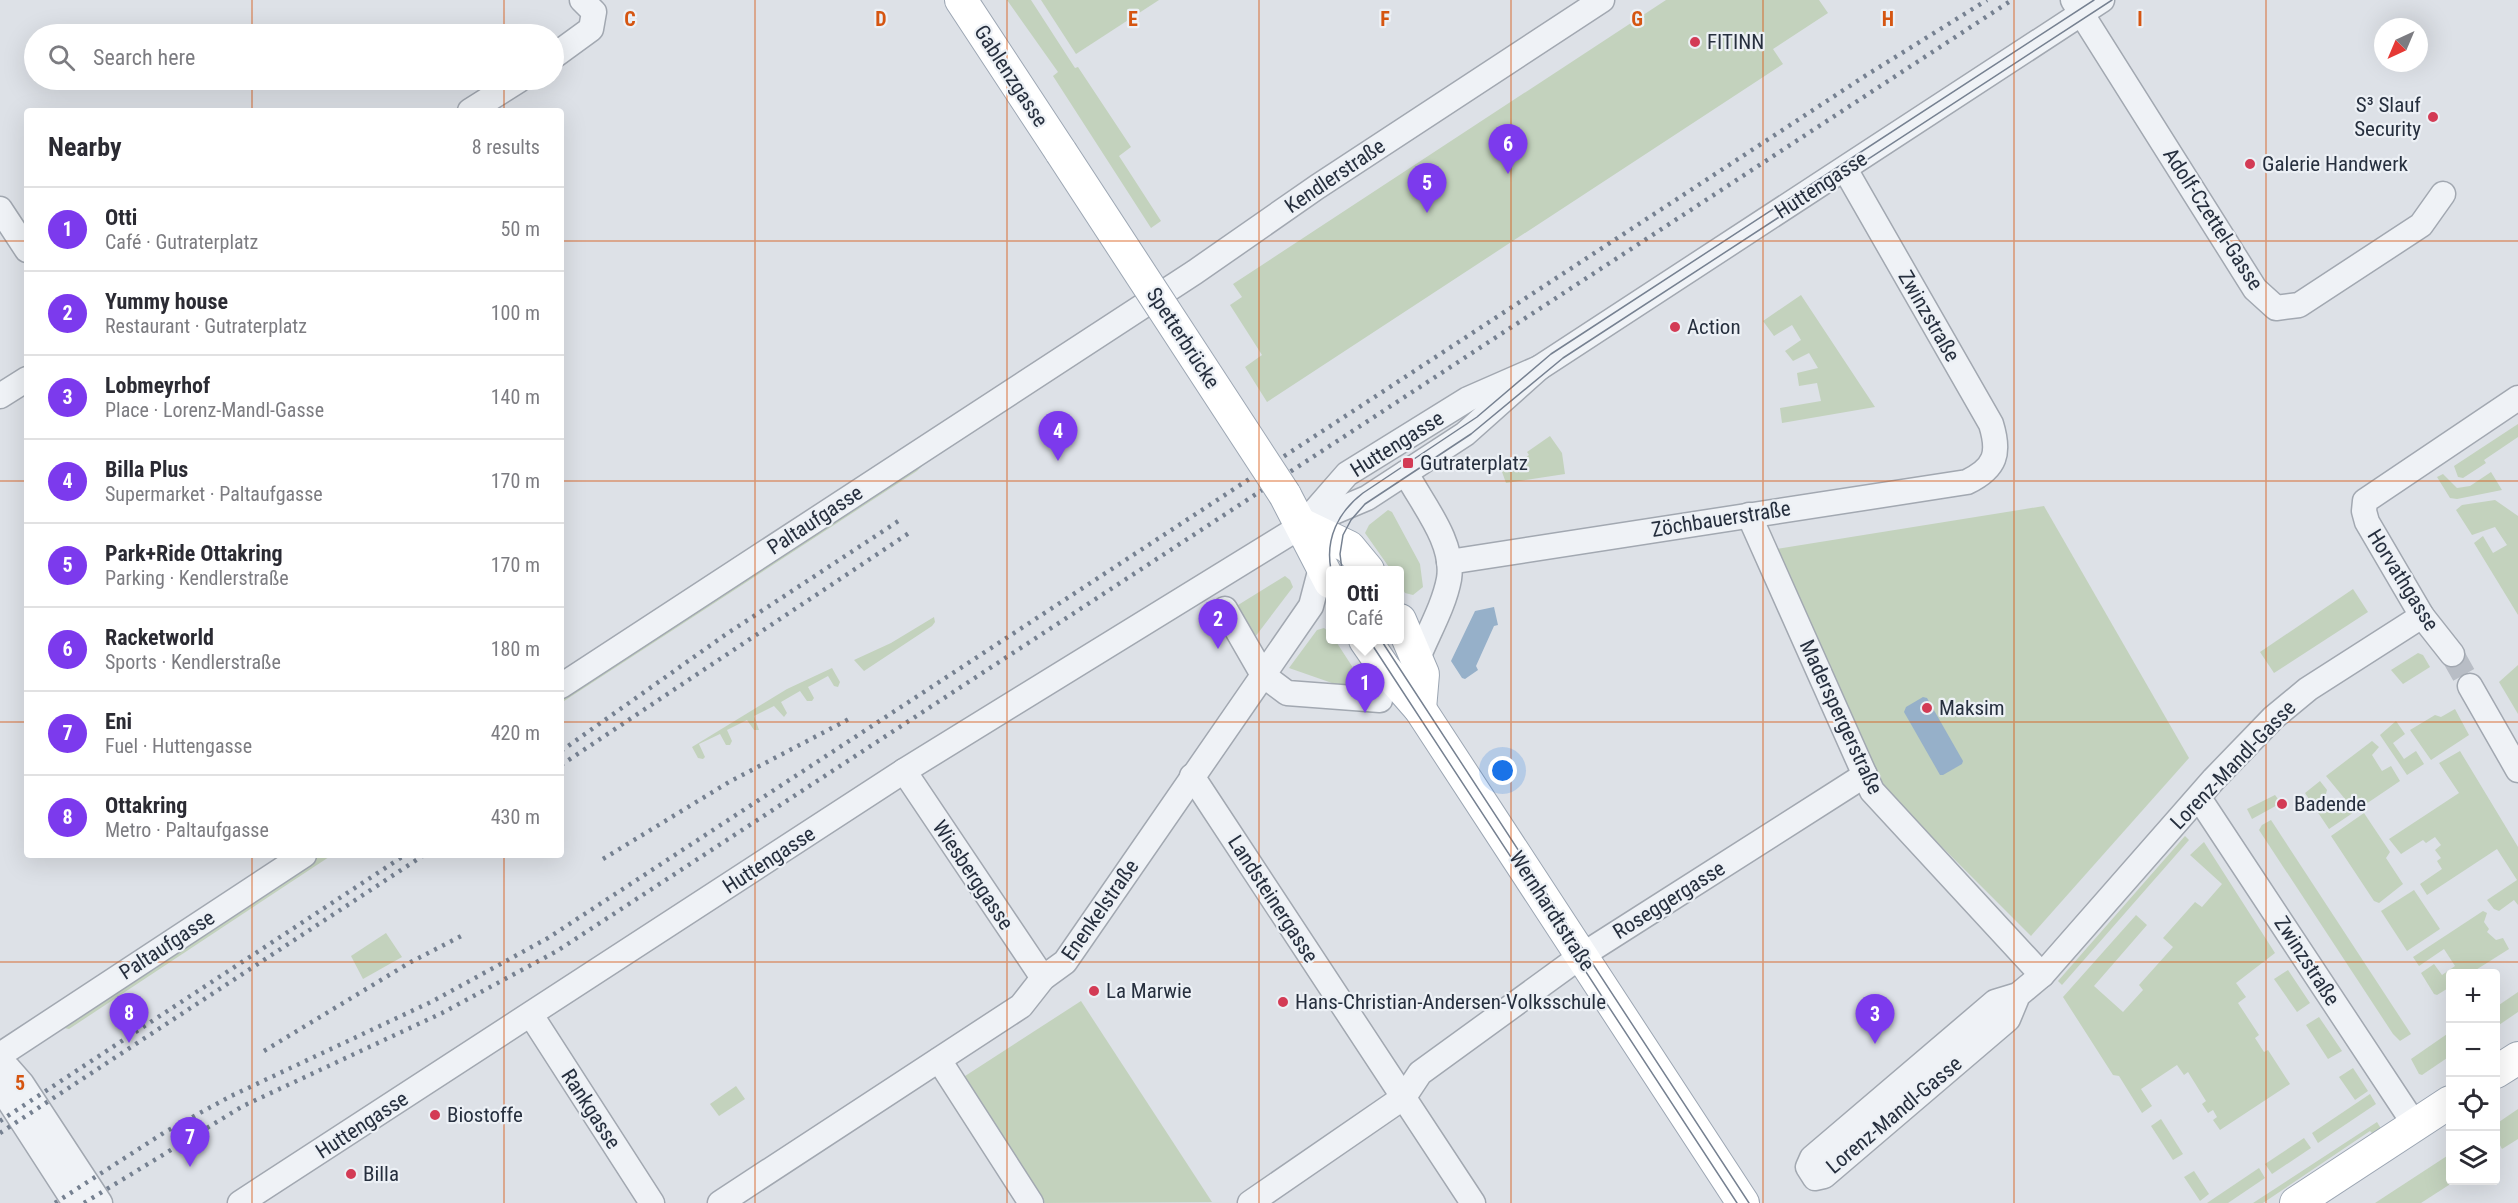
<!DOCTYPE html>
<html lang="en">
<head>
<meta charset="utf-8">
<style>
	:root { --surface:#fff; --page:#f2f2f3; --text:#2b2b33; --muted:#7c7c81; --line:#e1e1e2; --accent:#7c3aed }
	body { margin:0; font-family:"Roboto Condensed",sans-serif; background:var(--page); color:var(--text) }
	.controls { position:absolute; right:18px; bottom:18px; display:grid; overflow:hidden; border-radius:6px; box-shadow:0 6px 24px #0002 }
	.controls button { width:54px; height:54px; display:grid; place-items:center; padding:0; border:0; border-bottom:2px solid var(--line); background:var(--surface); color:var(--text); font:30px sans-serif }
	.compass { position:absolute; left:2374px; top:18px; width:54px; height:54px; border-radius:50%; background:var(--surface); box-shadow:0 6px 24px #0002; rotate:224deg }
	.you { position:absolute; left:1503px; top:771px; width:21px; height:21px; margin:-15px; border:4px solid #fff; border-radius:50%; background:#1a73e8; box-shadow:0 0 0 9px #1a73e833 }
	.badge { display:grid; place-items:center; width:39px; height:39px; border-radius:50%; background:var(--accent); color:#fff; font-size:20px; font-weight:700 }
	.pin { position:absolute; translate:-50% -50px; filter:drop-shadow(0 2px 3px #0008) }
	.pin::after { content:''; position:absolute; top:32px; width:21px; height:18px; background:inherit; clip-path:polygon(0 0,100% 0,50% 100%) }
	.popup { position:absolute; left:1326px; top:566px; width:78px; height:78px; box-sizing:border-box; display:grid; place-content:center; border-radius:6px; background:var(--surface); filter:drop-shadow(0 2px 4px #0005); font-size:20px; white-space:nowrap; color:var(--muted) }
	.popup b { font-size:22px; color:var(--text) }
	.popup::after { content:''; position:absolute; left:50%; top:100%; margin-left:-12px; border:12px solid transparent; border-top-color:var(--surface) }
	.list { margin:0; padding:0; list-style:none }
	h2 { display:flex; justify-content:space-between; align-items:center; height:78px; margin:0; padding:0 24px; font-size:26px }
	h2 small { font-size:20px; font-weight:400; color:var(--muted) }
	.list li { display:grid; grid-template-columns:39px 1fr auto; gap:18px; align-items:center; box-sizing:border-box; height:84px; padding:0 24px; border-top:2px solid var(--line) }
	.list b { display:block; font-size:22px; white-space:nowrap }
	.list p { margin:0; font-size:20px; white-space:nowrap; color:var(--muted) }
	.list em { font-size:20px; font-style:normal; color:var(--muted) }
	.icon { flex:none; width:33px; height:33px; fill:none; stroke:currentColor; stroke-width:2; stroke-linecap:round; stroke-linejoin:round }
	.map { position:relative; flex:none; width:2518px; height:1203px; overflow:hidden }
	.search { position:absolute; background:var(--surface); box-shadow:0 6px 24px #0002; left:24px; top:24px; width:540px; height:66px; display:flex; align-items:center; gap:15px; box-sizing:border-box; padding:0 21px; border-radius:33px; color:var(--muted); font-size:22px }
	.panel { position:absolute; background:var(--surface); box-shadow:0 6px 24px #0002; left:24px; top:108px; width:540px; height:750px; border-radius:6px }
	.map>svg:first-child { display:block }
</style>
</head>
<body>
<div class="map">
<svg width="2518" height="1203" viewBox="0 0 2518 1203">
	<rect width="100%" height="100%" fill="#dde1e7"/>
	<g fill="#c3d2bd">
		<polygon points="1007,0 1031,0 1075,68 1078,67 1131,147 1119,156 1161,221 1151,228 1053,76 1058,72"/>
		<polygon points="1041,0 1159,0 1076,54"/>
		<polygon points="1666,0 1819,0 1828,13 1773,49 1783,64 1267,402 1245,367 1262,355 1230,305 1242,297 1233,284"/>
		<polygon points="1801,295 1875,407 1782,423 1780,408 1821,401 1817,383 1799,386 1797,373 1818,368 1809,353 1793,361 1785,351 1801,340 1792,325 1774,336 1763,321"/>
		<polygon points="2518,424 2518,437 2484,460 2486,463 2463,478 2458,477 2454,466"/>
		<polygon points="1550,436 1562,453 1565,474 1506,483 1501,469 1516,459 1519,462 1529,455 1527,452"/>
		<polygon points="932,456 917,471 561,703 561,692"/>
		<polygon points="2491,472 2502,490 2457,499 2450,498 2437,477 2443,474 2457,488 2470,486"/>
		<polygon points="2495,500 2518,516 2518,615 2474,543 2483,536 2493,553 2507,545 2495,527 2472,535 2456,510 2462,505"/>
		<polygon points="2044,506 2189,758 2031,936 1882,787 1776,549"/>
		<polygon points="1388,510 1392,512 1420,564 1423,587 1413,595 1405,593 1400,584 1400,570 1391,570 1365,533 1369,525"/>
		<polygon points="1285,576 1290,580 1293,587 1252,641 1230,610"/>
		<polygon points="2353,589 2368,612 2274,673 2260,652"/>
		<polygon points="934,617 935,622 932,626 864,671 854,660 891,643"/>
		<polygon points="1324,628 1330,633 1330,640 1335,640 1359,677 1358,686 1352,690 1289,668 1317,630"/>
		<polygon points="2418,653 2423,655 2430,667 2403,684 2391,670"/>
		<polygon points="2518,665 2518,714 2499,682"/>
		<polygon points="832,668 840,682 838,687 834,686 828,676 808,687 814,698 812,701 807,701 800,691 781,702 787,713 784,717 774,706 754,716 759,730 754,730 747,720 727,730 732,741 730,745 726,745 720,734 699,744 705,757 703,759 698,758 692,747 787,689"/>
		<polygon points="2455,709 2469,735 2431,760 2410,730 2435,715 2441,717"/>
		<polygon points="2396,721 2405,734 2393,743 2404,759 2416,751 2424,764 2407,775 2380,735"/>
		<polygon points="2372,741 2379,747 2372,755 2382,771 2391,766 2400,781 2329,829 2305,793 2320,781 2327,790 2325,797 2332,808 2345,799 2326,776"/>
		<polygon points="2460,751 2518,847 2518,905 2514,900 2499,911 2494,909 2487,900 2517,880 2497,849 2427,895 2420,884 2442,869 2437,861 2441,858 2435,850 2441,845 2435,837 2426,843 2423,840 2401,854 2389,839 2459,793 2439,763"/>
		<polygon points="2275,795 2281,803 2252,819 2247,809"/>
		<polygon points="2364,813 2390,852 2386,858 2403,884 2379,903 2374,901 2331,836"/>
		<polygon points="2271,820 2411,1034 2400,1041 2393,1034 2259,830 2262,825"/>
		<polygon points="2185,836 2189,840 2062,985 2058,981"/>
		<polygon points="2204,842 2275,953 2236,983 2246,997 2238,1003 2259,1035 2255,1038 2264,1052 2268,1050 2290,1084 2220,1130 2213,1120 2217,1117 2213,1110 2208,1113 2202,1104 2206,1101 2188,1072 2184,1075 2177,1065 2141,1089 2152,1106 2142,1113 2119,1076 2113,1075 2063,997 2136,915 2147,925 2094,986 2123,1012 2143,990 2139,985 2173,947 2163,938 2195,902 2202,907 2222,884 2190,855"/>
		<polygon points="316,855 332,855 69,1029 64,1028 60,1022"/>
		<polygon points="2414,890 2440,929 2407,951 2381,911"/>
		<polygon points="2483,911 2487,913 2484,922 2489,929 2487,932 2496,940 2503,938 2509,949 2471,973 2450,974 2450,987 2437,995 2434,994 2421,973 2434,964 2442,975 2455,966 2444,949 2419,966 2413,957"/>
		<polygon points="386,933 402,957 363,979 351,956"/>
		<polygon points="2288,970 2310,1003 2297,1012 2274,979"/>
		<polygon points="2518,992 2518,1012 2496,1027 2496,1007"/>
		<polygon points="1081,1001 1212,1202 1045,1203 962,1078"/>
		<polygon points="2319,1017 2342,1051 2328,1059 2306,1025"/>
		<polygon points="2450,1032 2450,1056 2422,1075 2419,1074 2411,1059"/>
		<polygon points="2353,1068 2368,1091 2355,1100 2339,1077"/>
		<polygon points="736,1086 745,1099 719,1116 710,1104"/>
		<polygon points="2370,1094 2376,1104 2318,1143 2312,1133"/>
		<polygon points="2518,1109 2518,1139 2502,1149 2496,1138 2496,1124"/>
		<polygon points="2161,1119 2183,1154 2173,1160 2151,1126"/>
		<polygon points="2377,1122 2383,1132 2376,1137 2370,1131 2263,1203 2253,1203"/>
		<polygon points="2304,1138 2311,1148 2272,1174 2265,1164"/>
		<polygon points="2450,1154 2450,1180 2455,1181 2421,1203 2375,1203"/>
		<polygon points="2259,1168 2265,1178 2228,1203 2207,1203"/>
		<polygon points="2194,1171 2209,1194 2200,1201 2184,1177"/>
	</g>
	<g fill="#96b0c9">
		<polygon points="1494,607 1498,625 1494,626 1476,666 1478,670 1465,679 1462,678 1451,661 1475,611"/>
		<polygon points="1923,697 1927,698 1963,761 1962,764 1943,775 1940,775 1904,712 1906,707"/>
	</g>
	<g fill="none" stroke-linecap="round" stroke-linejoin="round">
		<polyline stroke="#b8bdc5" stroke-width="24" stroke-dasharray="24 12" stroke-linecap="butt" points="2452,654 2470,686"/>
		<defs>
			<g id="minor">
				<polyline points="2073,0 2255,289 2276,308 2299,305 2421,225 2443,194"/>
				<polyline points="554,56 591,29 594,12 582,0"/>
				<polyline points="470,111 519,80"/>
				<polyline points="0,209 27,250"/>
				<polyline points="0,396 27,379"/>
				<path d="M1406,473C1422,504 1455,542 1449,579C1444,606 1428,633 1418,658"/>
				<polyline points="1749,515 1872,791 2042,975"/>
				<polyline points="1306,521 1347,474 1468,399 1539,368 2102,0"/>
				<path d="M1449,562L1967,482C1996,468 2000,453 1991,424L1845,169"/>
				<polyline points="1225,609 1263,675 1287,693 1380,700"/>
				<polyline points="2452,654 2422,616 2367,522 2364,511 2365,501 2518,398"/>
				<polyline points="561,686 1195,272 1317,187 1602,0"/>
				<polyline points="2470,686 2518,770"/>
				<polyline points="904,771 1043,978"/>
				<polyline points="1192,776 1473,1203"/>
				<polyline points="2199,798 2415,1125"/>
				<polyline points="2018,995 1995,1002 1812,1158 1808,1167 1815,1178 1824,1176 2008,1019 2018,995 2042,975 2214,779 2273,718 2308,689 2422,616"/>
				<polyline points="531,1015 652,1203"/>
				<polyline points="0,1055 304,855"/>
				<polyline points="939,1060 1031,1203"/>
				<polyline points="0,1064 8,1068 22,1084 100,1203"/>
				<polyline points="0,1087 75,1203"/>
				<polyline points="240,1203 904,771 1303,525 1367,498 1465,434 1539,368"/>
				<polyline points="720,1203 1021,1006 1043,978 1065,962 1311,606 1322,564"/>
				<polyline points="1250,1203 1404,1097 1420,1073 1581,956 1865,775"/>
			</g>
			<g id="major">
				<polyline points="961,0 1061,152"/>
				<polyline points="1285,495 1330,582"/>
				<polyline points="1303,525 1349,547 1368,570"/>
				<polyline points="1400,620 1423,674 1420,709"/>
				<polyline points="1365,640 1385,669 1420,709 1743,1203"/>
				<polyline points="2496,1072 2518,1058"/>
				<polyline points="2296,1203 2450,1102"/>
			</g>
		</defs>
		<use href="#minor" stroke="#a2a8b1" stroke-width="27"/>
		<use href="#major" stroke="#9ca6b3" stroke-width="34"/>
		<use href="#minor" stroke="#eff2f6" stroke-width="24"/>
		<use href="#major" stroke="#fff" stroke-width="32"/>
		<g stroke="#768191" stroke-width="1.5">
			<path d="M1331,570C1325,539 1338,512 1363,493L1477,417L1551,354L2094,0"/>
			<polyline points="1342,570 1340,554 1343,535 1351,520 1365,504 1471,434 1563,358 2112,0"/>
			<polyline points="1369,640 1737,1203"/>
			<polyline points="1381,640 1749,1203"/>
		</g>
		<g stroke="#768191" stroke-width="4.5" stroke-dasharray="3 6" stroke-linecap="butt">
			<polyline points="561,751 725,635 903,518"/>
			<polyline points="561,765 912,531"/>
			<polyline points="603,859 729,782 851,718"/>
			<polyline points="264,1051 409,963 465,934"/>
			<polyline points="0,1121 405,855"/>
			<polyline points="0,1133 424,855"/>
			<polyline points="55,1203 165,1132 231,1096 433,1001 548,938 1865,76 1987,0"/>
			<polyline points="84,1203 243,1106 442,1013 557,951 2012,0"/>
		</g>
		<defs>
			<polyline id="major-bridge" points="1061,152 1285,495"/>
		</defs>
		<use href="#major-bridge" stroke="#9ca6b3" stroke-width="34" stroke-linecap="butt"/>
		<use href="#major-bridge" stroke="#fff" stroke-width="32"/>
	</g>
	<path fill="none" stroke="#d55511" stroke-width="1.5" stroke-opacity="0.55" d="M252,0V34M504,0V34M755,0V1203M1007,0V1203M1259,0V1203M1511,0V1203M1763,0V1203M2014,0V1203M2266,0V1203M252,80V111M504,80V111M0,241H27M561,241H2518M0,481H27M561,481H2518M0,722H27M561,722H2518M252,855V1203M504,855V1203M0,962H2518"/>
	<g fill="#d33b55" stroke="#ecf0f5" stroke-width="2">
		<circle cx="1695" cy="42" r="6"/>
		<circle cx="2433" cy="117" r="6"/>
		<circle cx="2250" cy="164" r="6"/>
		<circle cx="1675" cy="327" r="6"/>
		<rect x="1402" y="457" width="12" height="12" rx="3"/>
		<circle cx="1927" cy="708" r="6"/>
		<circle cx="2282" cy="804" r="6"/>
		<circle cx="1094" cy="991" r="6"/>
		<circle cx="1283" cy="1002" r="6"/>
		<circle cx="435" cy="1115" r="6"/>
		<circle cx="351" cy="1174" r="6"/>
	</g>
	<g text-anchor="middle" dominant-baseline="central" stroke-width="4.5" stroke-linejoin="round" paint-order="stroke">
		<g font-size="21" fill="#262f3e" stroke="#ecf0f5" text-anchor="start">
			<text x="1707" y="42">FITINN</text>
			<text x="2421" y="105" text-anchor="end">S³ Slauf<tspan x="2421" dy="24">Security</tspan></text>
			<text x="2262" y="164">Galerie Handwerk</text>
			<text x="1687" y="327">Action</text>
			<text x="1420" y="463">Gutraterplatz</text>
			<text x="1939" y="708">Maksim</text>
			<text x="2294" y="804">Badende</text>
			<text x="1106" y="991">La Marwie</text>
			<text x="1295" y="1002">Hans-Christian-Andersen-Volksschule</text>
			<text x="447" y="1115">Biostoffe</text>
			<text x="363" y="1174">Billa</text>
		</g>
		<g font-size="21" fill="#262f3e" stroke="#ecf0f5">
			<text transform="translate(1011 76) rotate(57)">Gablenzgasse</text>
			<text transform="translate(1335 176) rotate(-34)">Kendlerstraße</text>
			<text transform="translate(1821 185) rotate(-33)">Huttengasse</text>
			<text transform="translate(2213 219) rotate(57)">Adolf-Czettel-Gasse</text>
			<text transform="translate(1929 316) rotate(60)">Zwinzstraße</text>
			<text transform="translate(1183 338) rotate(57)">Spetterbrücke</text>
			<text transform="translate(1397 444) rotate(-32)">Huttengasse</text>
			<text transform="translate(1721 519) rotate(-9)">Zöchbauerstraße</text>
			<text transform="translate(815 520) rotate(-33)">Paltaufgasse</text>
			<text transform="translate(2403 580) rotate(58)">Horvathgasse</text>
			<text transform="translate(1841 717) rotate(65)">Maderspergerstraße</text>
			<text transform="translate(2233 765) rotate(-46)">Lorenz-Mandl-Gasse</text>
			<text transform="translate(769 860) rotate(-33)">Huttengasse</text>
			<text transform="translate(973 875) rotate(56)">Wiesberggasse</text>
			<text transform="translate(1273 899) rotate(57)">Landsteinergasse</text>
			<text transform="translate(1669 900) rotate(-32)">Roseggergasse</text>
			<text transform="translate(1100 910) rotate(-55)">Enenkelstraße</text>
			<text transform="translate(1552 911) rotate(57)">Wernhardtstraße</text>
			<text transform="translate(167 945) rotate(-33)">Paltaufgasse</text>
			<text transform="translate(2307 961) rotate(57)">Zwinzstraße</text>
			<text transform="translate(591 1109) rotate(57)">Rankgasse</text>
			<text transform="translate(1894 1115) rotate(-40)">Lorenz-Mandl-Gasse</text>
			<text transform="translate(362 1125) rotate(-33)">Huttengasse</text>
		</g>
	</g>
	<g font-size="20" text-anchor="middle" font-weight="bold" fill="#d55511" stroke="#ecf0f5" stroke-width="4.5" stroke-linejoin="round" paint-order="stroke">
		<text x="630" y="26">C</text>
		<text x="881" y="26">D</text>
		<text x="1133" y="26">E</text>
		<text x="1385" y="26">F</text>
		<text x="1637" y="26">G</text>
		<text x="1888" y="26">H</text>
		<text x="2140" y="26">I</text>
		<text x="20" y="1090">5</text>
	</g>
</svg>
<div class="controls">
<button>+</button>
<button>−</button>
<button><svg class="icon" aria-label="locate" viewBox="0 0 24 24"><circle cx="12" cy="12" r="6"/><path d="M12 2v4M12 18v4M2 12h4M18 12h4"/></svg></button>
<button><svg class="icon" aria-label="layers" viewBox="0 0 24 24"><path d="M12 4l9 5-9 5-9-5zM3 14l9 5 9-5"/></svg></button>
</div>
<svg class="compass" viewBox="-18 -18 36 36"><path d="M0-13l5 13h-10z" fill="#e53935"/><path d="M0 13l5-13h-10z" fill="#7c7c81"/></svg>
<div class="you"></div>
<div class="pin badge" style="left:1365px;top:713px">1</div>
<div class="popup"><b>Otti</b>Café</div>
<div class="pin badge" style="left:1218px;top:649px">2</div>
<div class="pin badge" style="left:1875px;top:1044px">3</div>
<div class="pin badge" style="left:1058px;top:461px">4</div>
<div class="pin badge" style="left:1427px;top:213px">5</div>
<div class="pin badge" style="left:1508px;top:174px">6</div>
<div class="pin badge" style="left:190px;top:1167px">7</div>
<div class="pin badge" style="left:129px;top:1043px">8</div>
<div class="search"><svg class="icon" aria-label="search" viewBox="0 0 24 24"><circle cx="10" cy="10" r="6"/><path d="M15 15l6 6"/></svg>Search here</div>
<section class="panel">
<h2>Nearby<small>8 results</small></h2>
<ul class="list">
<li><span class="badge">1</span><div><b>Otti</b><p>Café · Gutraterplatz</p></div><em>50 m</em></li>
<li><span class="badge">2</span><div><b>Yummy house</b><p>Restaurant · Gutraterplatz</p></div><em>100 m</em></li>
<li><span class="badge">3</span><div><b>Lobmeyrhof</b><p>Place · Lorenz-Mandl-Gasse</p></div><em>140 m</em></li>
<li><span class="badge">4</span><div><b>Billa Plus</b><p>Supermarket · Paltaufgasse</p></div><em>170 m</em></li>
<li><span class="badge">5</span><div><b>Park+Ride Ottakring</b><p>Parking · Kendlerstraße</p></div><em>170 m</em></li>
<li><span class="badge">6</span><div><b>Racketworld</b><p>Sports · Kendlerstraße</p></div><em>180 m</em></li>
<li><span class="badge">7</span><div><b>Eni</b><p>Fuel · Huttengasse</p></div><em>420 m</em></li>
<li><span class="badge">8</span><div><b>Ottakring</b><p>Metro · Paltaufgasse</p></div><em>430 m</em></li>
</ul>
</section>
</div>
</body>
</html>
